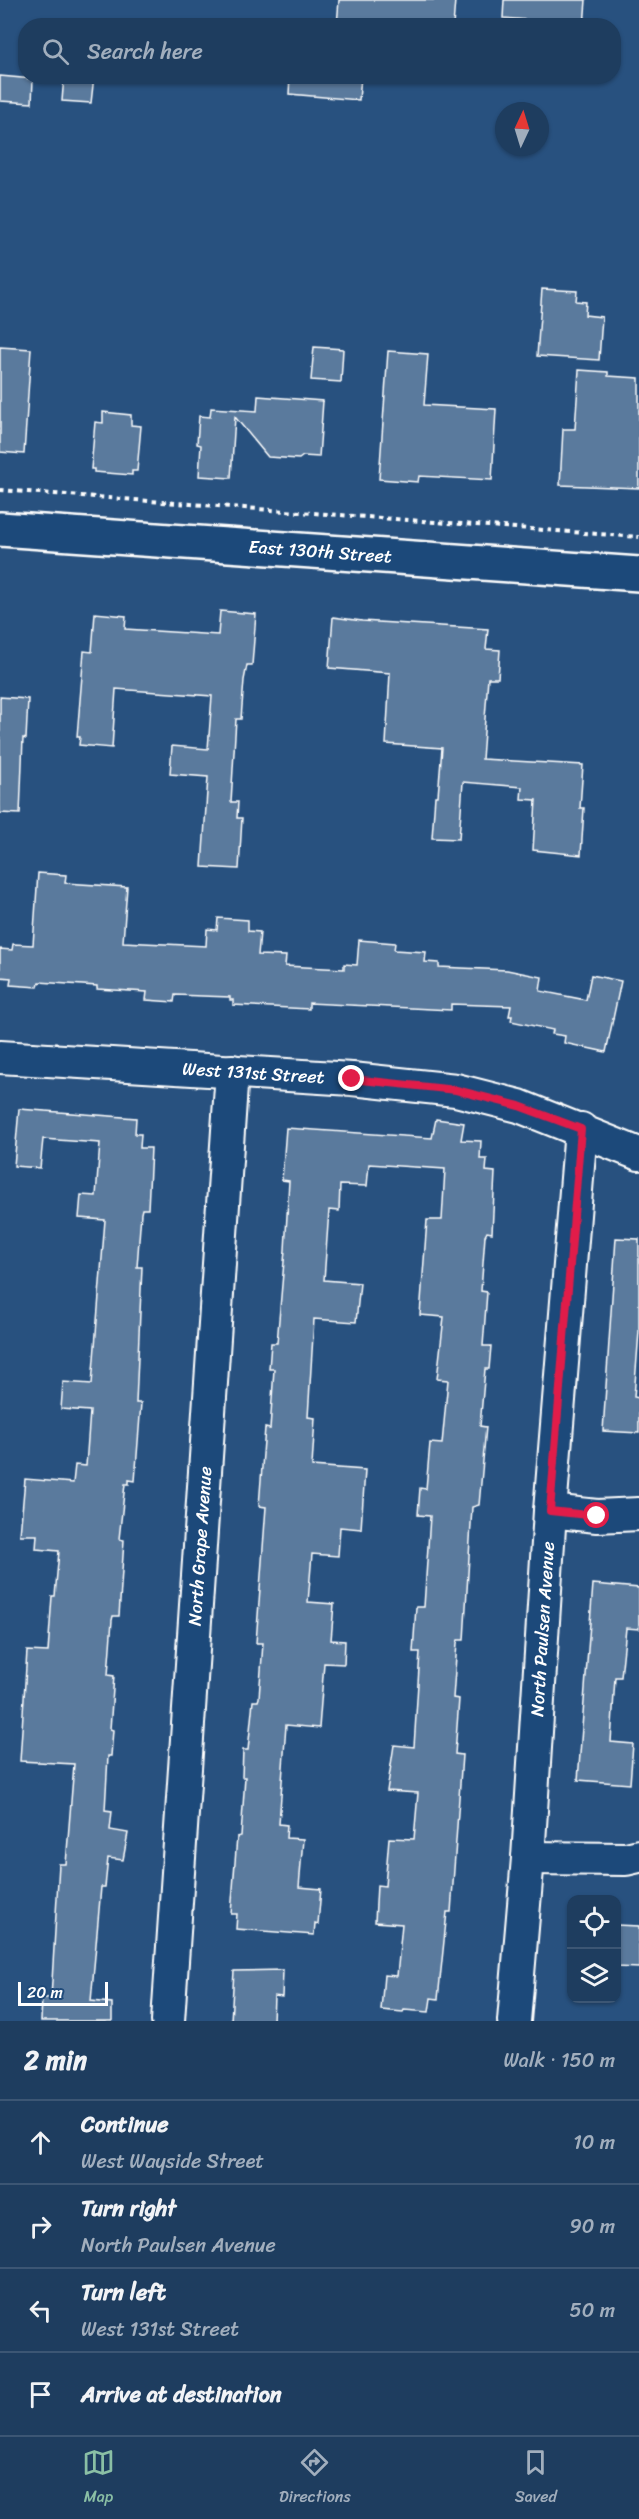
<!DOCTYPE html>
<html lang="en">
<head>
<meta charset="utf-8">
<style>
	:root { --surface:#1e3d5f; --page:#264465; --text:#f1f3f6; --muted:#a1aebd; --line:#3c5674; --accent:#8abfa5 }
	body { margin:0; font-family:Sriracha,sans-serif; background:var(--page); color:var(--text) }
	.controls { position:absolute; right:18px; bottom:18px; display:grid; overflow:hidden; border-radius:12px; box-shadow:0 2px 4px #0004 }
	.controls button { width:54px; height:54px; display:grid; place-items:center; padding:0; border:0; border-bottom:2px solid var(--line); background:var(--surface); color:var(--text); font:30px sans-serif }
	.compass { position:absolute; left:495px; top:102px; width:54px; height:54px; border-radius:50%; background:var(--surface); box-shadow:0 2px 4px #0004; rotate:4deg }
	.scale { position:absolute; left:18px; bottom:15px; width:90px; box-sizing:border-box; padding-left:6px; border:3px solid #fff; border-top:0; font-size:16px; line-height:21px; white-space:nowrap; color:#fff; -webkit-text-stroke:4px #1f4a7a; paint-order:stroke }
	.stop { position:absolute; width:18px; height:18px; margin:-14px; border:4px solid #e11d48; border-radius:50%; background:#fff }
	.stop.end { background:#e11d48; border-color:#fff; box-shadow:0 2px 6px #0008 }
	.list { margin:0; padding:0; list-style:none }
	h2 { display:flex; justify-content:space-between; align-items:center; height:78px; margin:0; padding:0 24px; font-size:26px }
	h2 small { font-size:20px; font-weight:400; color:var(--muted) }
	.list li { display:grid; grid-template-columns:39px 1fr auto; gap:18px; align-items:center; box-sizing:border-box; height:84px; padding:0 24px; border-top:2px solid var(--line) }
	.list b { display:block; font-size:22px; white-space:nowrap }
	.list p { margin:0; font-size:20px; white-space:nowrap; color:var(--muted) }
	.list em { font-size:20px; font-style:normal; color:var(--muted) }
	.icon { flex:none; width:33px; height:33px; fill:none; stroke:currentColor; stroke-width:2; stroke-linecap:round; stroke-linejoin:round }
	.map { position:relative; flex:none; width:639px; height:2021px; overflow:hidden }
	.search { position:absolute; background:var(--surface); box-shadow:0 2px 4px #0004; left:18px; right:18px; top:18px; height:66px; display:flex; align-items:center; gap:15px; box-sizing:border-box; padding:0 21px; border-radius:24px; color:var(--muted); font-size:22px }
	.sheet { height:414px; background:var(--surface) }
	nav { display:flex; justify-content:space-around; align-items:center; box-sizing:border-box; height:84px; border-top:2px solid var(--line); background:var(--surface); font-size:16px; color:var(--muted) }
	nav a { display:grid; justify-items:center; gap:3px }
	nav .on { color:var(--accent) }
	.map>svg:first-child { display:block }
</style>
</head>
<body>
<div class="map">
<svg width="639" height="2021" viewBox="0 0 639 2021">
	<rect width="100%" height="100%" fill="#28517f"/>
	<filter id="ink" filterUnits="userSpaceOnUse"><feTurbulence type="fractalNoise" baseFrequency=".0167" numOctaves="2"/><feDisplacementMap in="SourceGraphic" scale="12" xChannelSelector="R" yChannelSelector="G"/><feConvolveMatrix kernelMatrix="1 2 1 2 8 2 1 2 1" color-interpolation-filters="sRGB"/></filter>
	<g filter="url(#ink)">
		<g fill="#5a7a9d" stroke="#fff" stroke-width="1.5">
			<polygon points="339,0 455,0 453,26 337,26"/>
			<polygon points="504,0 586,0 584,26 554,26 554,22 503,18"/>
			<polygon points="0,76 33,79 32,103 0,101"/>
			<polygon points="64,76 94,76 91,103 62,101"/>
			<polygon points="290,76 361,76 359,100 289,94"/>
			<polygon points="542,289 577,291 576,301 586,302 585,315 602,317 599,360 537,356"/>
			<polygon points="0,347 31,349 24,454 0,452"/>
			<polygon points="314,347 343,349 341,382 311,380"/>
			<polygon points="388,351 428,354 424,405 496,409 492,480 419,476 418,482 379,479"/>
			<polygon points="579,370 608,372 608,376 639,378 639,488 560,485 563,429 575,429"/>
			<polygon points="258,396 323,401 319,457 303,456 299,459 268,457 235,417 231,478 199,476 201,445 197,444 199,416 210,417 211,408 257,411"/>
			<polygon points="103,412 131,415 131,425 141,426 137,471 132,471 132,475 94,472 94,469 91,469 95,422 103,423"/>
			<polygon points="220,611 256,614 252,665 247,665 244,680 241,719 236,719 231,802 238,802 237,818 242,818 239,869 202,867 208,777 170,774 172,746 208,749 212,696 116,689 112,748 79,745 80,737 77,737 84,651 92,652 95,613 126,616 125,629 218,635"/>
			<polygon points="333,617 362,621 488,629 486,649 500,650 498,678 488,678 482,759 583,765 580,808 584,808 581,855 533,850 536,800 521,799 522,787 463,782 459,839 432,838 435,796 438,796 442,748 386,744 390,673 329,668"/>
			<polygon points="0,697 28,699 26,739 23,738 20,814 0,813"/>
			<polygon points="38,873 66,875 65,883 127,887 123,942 206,946 207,929 217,930 218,918 248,920 248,931 260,932 258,955 286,956 285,966 344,969 344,964 357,965 359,940 395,943 394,950 426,952 425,962 439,963 439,967 507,970 542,977 540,991 586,1000 591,975 621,981 606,1052 564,1043 565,1036 552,1034 553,1030 511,1021 512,1016 509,1016 511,1006 451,1004 451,1010 309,1003 309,1009 233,1005 233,1000 230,1000 230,997 175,995 174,1002 146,1000 147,992 97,989 97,986 39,982 38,987 10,985 11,978 0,977 0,949 12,950 13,944 33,945"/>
			<polygon points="19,1109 136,1118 135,1134 141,1134 140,1148 151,1148 148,1209 142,1209 141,1213 137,1267 142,1267 136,1403 141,1403 135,1481 129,1480 129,1484 125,1484 119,1539 124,1540 119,1616 113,1616 112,1620 108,1675 114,1676 110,1729 113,1730 111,1756 108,1756 105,1810 112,1811 110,1830 128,1833 123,1860 108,1858 105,1887 101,1887 91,2001 112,2003 112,2021 41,2021 42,1998 51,1998 59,1864 66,1864 74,1764 20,1761 27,1651 48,1652 52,1596 55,1596 59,1551 36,1549 37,1535 20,1535 25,1479 73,1483 75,1465 86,1466 90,1411 61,1409 63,1382 92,1384 105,1220 79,1218 81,1195 96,1196 100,1143 43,1139 40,1168 14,1166"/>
			<polygon points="436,1119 464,1123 461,1140 481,1141 480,1159 487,1159 486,1171 495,1172 492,1233 487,1232 485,1236 481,1291 487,1292 483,1346 491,1346 489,1369 485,1369 480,1426 486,1427 479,1505 472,1507 464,1640 458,1640 457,1643 453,1698 459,1699 455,1754 462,1755 451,1912 447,1912 438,1999 431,1998 429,2012 404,2010 403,2012 381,2010 384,1975 397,1976 402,1924 375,1922 377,1885 385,1886 389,1838 414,1839 418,1793 387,1791 394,1745 414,1747 420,1652 413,1652 416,1607 424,1607 430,1516 418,1515 420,1488 426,1489 430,1443 442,1444 448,1380 437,1379 444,1317 420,1315 427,1220 442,1220 445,1169 369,1164 367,1186 340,1185 339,1211 329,1210 324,1280 360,1283 356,1322 314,1319 308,1417 315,1418 312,1466 365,1470 361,1529 340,1527 338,1556 312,1554 308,1602 334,1604 331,1640 345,1641 344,1664 324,1663 319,1728 286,1725 279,1824 287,1825 286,1838 303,1839 299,1887 321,1889 318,1924 315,1923 314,1935 236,1929 237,1914 231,1914 237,1837 241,1836 245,1777 242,1777 243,1750 248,1750 253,1701 258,1701 259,1698 263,1643 256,1643 266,1507 259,1506 265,1428 270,1429 274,1369 269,1369 271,1343 277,1343 285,1250 289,1181 282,1180 286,1128 432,1138"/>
			<polygon points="616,1238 639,1239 639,1331 634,1397 639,1398 639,1433 603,1431"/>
			<polygon points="593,1584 639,1588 639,1629 626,1628 621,1677 615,1677 611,1742 633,1744 630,1784 578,1780"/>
			<polygon points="616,1925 639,1926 639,1968 616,1967"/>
			<polygon points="283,1970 282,1997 274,1996 273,2021 231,2021 234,1971"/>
		</g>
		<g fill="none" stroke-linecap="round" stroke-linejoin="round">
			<defs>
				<g id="minor">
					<path id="s1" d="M0,1057L352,1079L456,1090L519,1106L639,1154"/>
					<polyline points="550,1511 597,1516 639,1514"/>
					<polyline points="528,1858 626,1859 639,1856"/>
					<path id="s2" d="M168,2021L232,1071"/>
					<path id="s3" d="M514,2021L528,1858L550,1511L581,1129"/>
				</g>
				<g id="tertiary">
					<path id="s4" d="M0,529L639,574"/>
				</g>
			</defs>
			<use href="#minor" stroke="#fff" stroke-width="36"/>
			<use href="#tertiary" stroke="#fff" stroke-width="38"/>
			<polyline stroke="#fff" stroke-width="4" stroke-dasharray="4.5 4.5" stroke-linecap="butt" points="0,490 639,537"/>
			<use href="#minor" stroke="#1f4a7a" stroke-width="32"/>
			<use href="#tertiary" stroke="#1f4a7a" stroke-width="33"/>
		</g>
	</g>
	<g fill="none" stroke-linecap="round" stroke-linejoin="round" filter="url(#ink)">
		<polyline stroke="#e11d48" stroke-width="8" points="352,1079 456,1090 519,1106 581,1129 550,1511 597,1516"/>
	</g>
	<g text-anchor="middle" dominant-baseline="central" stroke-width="4.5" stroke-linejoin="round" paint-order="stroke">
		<g font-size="18" fill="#fff" stroke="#1f4a7a">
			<text stroke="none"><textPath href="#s4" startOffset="321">East 130th Street</textPath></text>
			<text stroke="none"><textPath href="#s1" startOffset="254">West 131st Street</textPath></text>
			<text stroke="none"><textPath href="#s2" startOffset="476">North Grape Avenue</textPath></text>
			<text stroke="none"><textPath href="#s3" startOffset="393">North Paulsen Avenue</textPath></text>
		</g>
	</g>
</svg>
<div class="controls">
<button><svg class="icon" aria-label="locate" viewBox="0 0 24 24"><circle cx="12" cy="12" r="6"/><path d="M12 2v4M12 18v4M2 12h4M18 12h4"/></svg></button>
<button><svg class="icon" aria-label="layers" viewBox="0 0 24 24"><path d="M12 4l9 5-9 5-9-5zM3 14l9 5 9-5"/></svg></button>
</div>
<svg class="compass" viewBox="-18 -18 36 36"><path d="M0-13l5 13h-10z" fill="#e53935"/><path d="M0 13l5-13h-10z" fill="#a1aebd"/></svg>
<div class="scale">20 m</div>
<div class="stop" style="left:597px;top:1516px"></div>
<div class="stop end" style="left:352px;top:1079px"></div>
<div class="search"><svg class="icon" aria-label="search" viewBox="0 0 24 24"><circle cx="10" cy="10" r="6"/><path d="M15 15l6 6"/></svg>Search here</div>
</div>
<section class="sheet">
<h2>2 min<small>Walk · 150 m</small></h2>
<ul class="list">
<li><svg class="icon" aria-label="ahead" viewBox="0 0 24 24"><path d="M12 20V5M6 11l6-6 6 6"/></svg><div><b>Continue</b><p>West Wayside Street</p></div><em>10 m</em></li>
<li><svg class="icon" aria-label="right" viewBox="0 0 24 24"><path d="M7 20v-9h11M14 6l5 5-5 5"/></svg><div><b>Turn right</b><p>North Paulsen Avenue</p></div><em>90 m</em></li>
<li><svg class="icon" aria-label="left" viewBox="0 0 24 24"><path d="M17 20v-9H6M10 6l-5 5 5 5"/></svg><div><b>Turn left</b><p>West 131st Street</p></div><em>50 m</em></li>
<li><svg class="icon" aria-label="arrive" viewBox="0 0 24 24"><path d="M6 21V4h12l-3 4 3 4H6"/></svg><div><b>Arrive at destination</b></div></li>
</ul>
</section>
<nav>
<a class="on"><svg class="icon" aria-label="map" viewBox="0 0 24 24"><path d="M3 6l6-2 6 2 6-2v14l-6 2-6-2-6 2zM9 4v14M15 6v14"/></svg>Map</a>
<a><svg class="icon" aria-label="directions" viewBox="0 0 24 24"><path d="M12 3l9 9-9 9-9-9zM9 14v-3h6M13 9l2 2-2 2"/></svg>Directions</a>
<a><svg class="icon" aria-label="saved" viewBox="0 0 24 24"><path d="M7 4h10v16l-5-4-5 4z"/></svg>Saved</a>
</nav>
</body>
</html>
